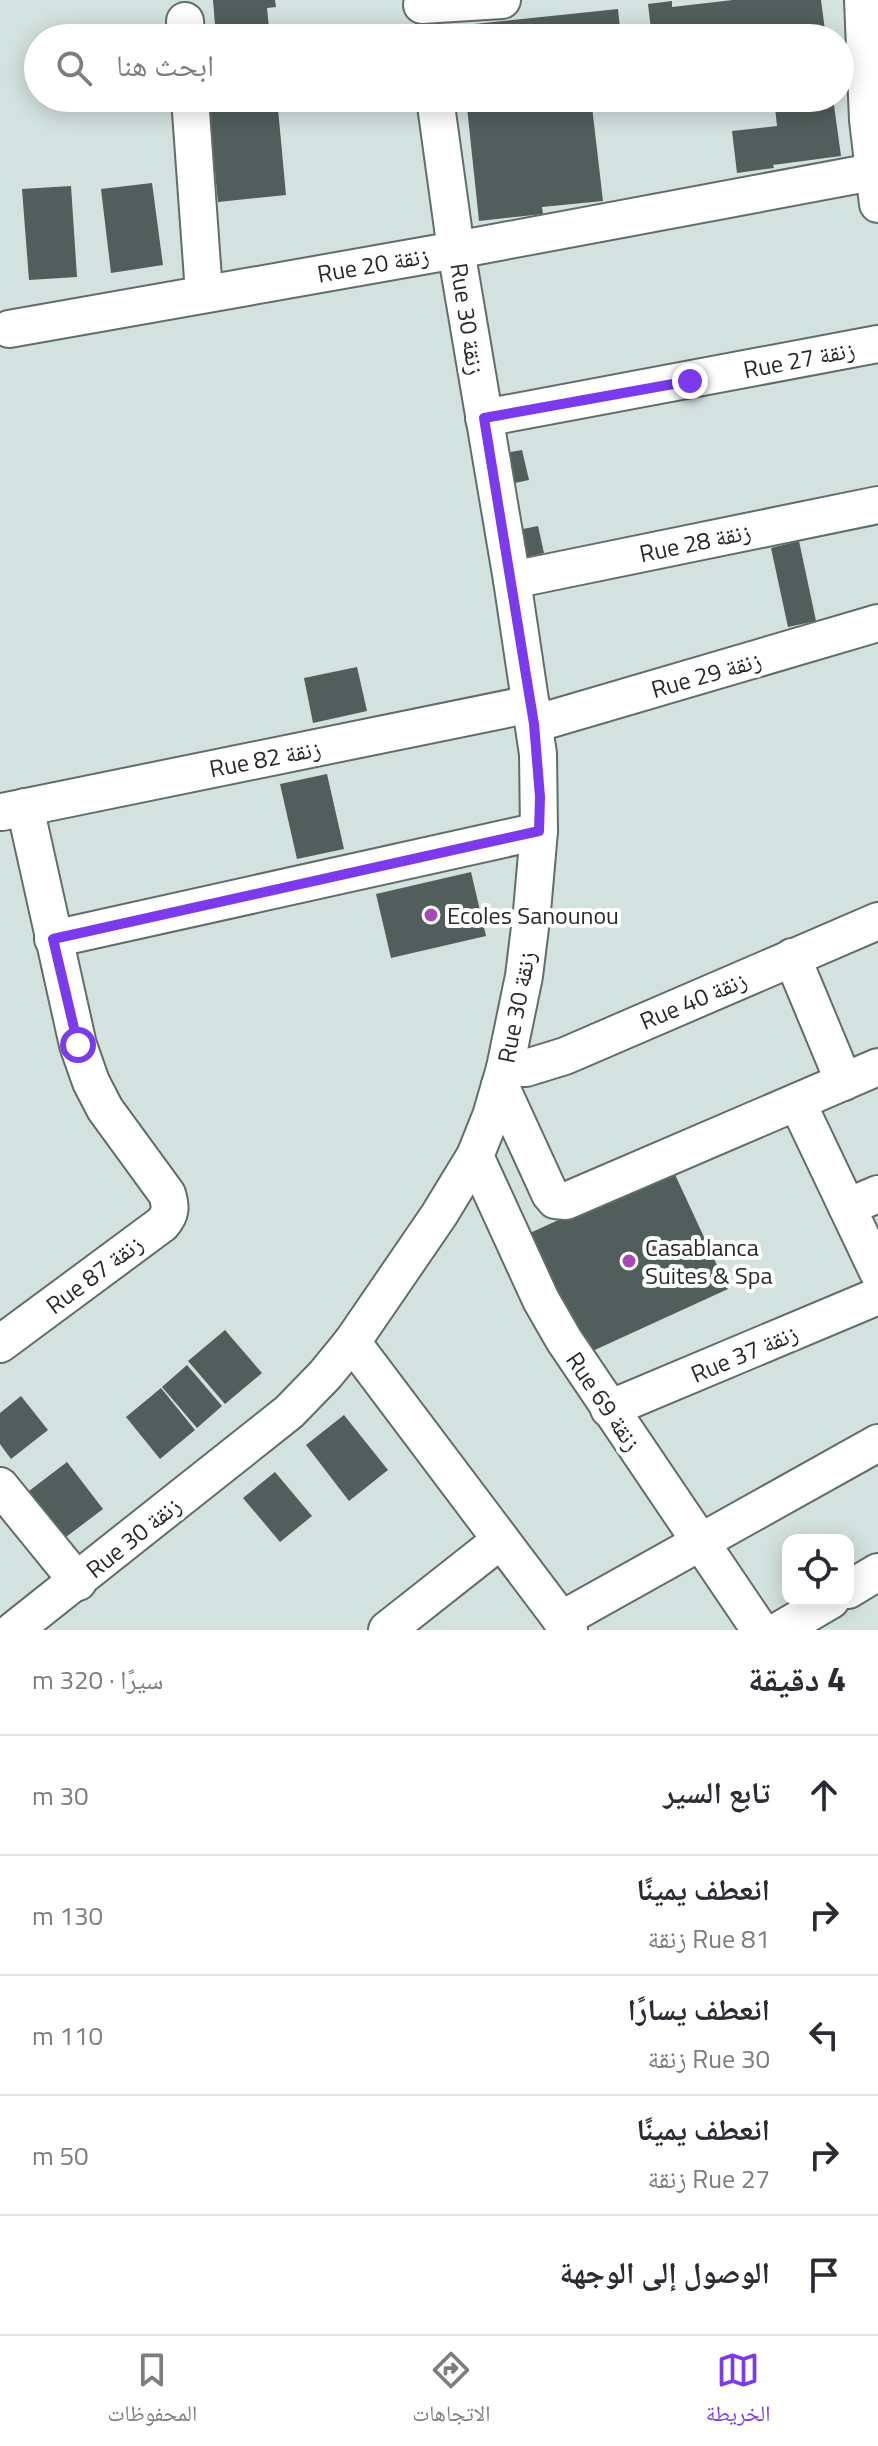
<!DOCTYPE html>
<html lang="ar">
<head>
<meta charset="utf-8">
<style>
	:root { --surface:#fff; --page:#f7f7f7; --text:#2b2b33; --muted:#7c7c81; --line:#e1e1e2; --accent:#7c3aed }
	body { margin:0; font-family:"Titillium Web","Noto Naskh Arabic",sans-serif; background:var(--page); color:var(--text); direction:rtl }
	.controls { position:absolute; right:24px; bottom:24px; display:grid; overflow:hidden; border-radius:16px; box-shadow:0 4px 20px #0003 }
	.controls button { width:72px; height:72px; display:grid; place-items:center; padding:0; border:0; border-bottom:2px solid var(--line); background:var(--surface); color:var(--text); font:40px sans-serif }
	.stop { position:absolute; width:24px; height:24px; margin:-18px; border:6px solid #7c3aed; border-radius:50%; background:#fff }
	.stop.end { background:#7c3aed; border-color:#fff; box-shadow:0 2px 8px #0008 }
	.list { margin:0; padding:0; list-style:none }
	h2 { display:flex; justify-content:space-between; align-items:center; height:104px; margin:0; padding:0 32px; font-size:34px }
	h2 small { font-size:26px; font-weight:400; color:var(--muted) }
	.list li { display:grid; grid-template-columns:52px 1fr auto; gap:24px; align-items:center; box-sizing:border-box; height:120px; padding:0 32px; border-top:2px solid var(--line) }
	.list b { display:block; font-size:30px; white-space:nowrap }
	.list p { margin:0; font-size:26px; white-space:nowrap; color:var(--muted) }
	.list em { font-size:26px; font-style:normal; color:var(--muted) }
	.icon { flex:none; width:44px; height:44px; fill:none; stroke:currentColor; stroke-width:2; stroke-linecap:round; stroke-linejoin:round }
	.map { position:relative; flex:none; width:878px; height:1630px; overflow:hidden; direction:ltr }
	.search { position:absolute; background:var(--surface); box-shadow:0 4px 20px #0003; left:24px; right:24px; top:24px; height:88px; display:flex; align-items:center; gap:20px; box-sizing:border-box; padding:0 28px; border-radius:44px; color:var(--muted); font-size:30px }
	.sheet { height:704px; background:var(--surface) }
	nav { display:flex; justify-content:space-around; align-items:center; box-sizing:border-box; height:112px; border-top:2px solid var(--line); background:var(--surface); font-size:22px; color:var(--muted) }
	nav a { display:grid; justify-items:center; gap:4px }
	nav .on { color:var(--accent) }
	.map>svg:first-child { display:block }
</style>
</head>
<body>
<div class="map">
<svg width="878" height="1630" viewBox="0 0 878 1630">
	<rect width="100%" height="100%" fill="#d3e2df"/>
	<g fill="#515e5b">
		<polygon points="213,0 275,0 276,7 267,8 270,38 216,38"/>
		<polygon points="733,0 821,0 826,38 652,38 648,4 672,1 672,7"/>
		<polygon points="618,9 621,38 456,38 455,26"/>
		<polygon points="97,98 146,98 147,108 97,108"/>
		<polygon points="203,98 277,98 286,195 218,202 214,162 209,163"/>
		<polygon points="466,98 591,98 603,201 542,207 543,214 479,221"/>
		<polygon points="774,98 833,98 841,156 773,165 774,168 737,173 732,131 777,126"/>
		<polygon points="152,183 163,265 111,273 101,189"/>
		<polygon points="71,186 77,277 29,280 22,189"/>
		<polygon points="522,450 529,480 501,486 494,455"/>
		<polygon points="538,526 544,553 514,560 508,532"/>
		<polygon points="799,541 816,621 788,627 771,548"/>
		<polygon points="357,667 367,711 313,723 304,678"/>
		<polygon points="327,774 344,849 297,859 280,784"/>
		<polygon points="471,872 486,936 391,958 376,894"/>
		<polygon points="672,1168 728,1289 586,1354 530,1233"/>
		<polygon points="225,1330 262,1373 225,1404 188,1361"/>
		<polygon points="187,1365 222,1406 197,1428 162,1387"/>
		<polygon points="161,1388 195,1430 160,1459 126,1417"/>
		<polygon points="21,1396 48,1430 11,1459 0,1444 0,1413"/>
		<polygon points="344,1415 388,1470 349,1501 306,1445"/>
		<polygon points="67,1462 103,1509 66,1537 29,1491"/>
		<polygon points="275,1472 312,1516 280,1542 243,1498"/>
	</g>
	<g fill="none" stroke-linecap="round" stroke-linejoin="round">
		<defs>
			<g id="minor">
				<polyline points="863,0 868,120 878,204"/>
				<polyline points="422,5 502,0"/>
				<polyline points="185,21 186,38"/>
				<polyline points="190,98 204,293"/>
				<polyline points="9,329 456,250 878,171"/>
				<polyline points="484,418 878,344"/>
				<polyline points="512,580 878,505"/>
				<polyline points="534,724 878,623"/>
				<polyline points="2,812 531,704"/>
				<polyline points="53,939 539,831"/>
				<polyline points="792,957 844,1082"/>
				<polyline points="505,1068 526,1068 565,1056 878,921"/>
				<polyline points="500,1085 550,1194 555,1200 566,1201 878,1067"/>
				<polyline points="797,1102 878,1272"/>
				<polyline points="475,1156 541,1300 564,1340 760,1630"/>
				<polyline points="847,1207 878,1194"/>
				<polyline points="352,1342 569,1630"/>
				<path d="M0,1344L162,1224C171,1214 171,1207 167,1194L105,1109L91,1082L78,1045L25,807"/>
				<polyline points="609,1409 878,1296"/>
				<polyline points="0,1486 78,1582"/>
				<polyline points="848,1590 878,1572"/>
				<polyline points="561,1620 878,1443"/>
				<polyline points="14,1630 289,1412 325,1375 352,1342 439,1215 475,1156 491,1116 505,1068 524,976 532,911 539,831 538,754 512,580 456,250 435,98"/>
				<polyline points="387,1630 501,1540"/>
				<polyline points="780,1630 831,1600"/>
			</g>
		</defs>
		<use href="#minor" stroke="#616d6b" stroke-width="40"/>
		<use href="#minor" stroke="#fff" stroke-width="36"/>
	</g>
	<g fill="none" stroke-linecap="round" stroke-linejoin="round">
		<polyline stroke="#7c3aed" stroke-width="10" points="78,1045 53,939 539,831 540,797 534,724 484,418 690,381"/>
	</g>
	<g fill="#a749b3" stroke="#fff" stroke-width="3">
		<circle cx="431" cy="915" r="8"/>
		<circle cx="629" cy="1261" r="8"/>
	</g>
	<g text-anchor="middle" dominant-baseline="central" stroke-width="8" stroke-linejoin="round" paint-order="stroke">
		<g font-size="24" fill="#262b2a" stroke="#fff">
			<text transform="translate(373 264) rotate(-10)">Rue 20 زنقة</text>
			<text transform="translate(468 319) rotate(81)">Rue 30 زنقة</text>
			<text transform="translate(799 359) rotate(-11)">Rue 27 زنقة</text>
			<text transform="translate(695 542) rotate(-12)">Rue 28 زنقة</text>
			<text transform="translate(706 674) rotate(-16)">Rue 29 زنقة</text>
			<text transform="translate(265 758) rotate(-11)">Rue 82 زنقة</text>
			<text transform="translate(693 1000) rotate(-23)">Rue 40 زنقة</text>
			<text transform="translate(516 1007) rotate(-79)">Rue 30 زنقة</text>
			<text transform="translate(94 1274) rotate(-37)">Rue 87 زنقة</text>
			<text transform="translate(744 1353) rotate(-23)">Rue 37 زنقة</text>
			<text transform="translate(604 1401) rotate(56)">Rue 69 زنقة</text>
			<text transform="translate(133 1537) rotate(-39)">Rue 30 زنقة</text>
		</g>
		<g font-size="24" fill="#262b2a" stroke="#fff" text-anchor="start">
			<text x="447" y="915">Ecoles Sanounou</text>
			<text x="645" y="1247">Casablanca<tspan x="645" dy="28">Suites &amp; Spa</tspan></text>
		</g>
	</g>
</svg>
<div class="controls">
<button><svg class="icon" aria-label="locate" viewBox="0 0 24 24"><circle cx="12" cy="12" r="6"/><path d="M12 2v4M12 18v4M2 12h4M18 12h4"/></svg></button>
</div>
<div class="stop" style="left:78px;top:1045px"></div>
<div class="stop end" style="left:690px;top:381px"></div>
<div class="search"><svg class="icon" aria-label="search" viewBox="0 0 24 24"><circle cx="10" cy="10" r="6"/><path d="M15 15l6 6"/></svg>ابحث هنا</div>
</div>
<section class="sheet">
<h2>4 دقيقة<small>سيرًا · 320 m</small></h2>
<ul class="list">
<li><svg class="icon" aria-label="ahead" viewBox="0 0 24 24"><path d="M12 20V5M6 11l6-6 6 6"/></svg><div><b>تابع السير</b></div><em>30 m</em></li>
<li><svg class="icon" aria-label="right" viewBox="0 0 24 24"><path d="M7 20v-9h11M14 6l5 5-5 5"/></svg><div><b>انعطف يمينًا</b><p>Rue 81 زنقة</p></div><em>130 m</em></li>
<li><svg class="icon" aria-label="left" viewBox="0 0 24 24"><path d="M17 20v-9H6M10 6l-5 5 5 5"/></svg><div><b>انعطف يسارًا</b><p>Rue 30 زنقة</p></div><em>110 m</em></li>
<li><svg class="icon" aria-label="right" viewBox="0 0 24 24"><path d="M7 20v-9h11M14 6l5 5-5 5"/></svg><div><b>انعطف يمينًا</b><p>Rue 27 زنقة</p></div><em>50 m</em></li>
<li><svg class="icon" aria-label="arrive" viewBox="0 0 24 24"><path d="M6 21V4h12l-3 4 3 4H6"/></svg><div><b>الوصول إلى الوجهة</b></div></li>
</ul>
</section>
<nav>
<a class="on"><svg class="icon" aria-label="map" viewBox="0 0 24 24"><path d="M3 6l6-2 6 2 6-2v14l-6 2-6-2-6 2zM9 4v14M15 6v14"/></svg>الخريطة</a>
<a><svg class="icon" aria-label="directions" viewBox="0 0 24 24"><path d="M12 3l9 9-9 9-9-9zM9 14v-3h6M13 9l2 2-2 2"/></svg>الاتجاهات</a>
<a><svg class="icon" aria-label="saved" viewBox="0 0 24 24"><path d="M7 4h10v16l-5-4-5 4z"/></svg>المحفوظات</a>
</nav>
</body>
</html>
